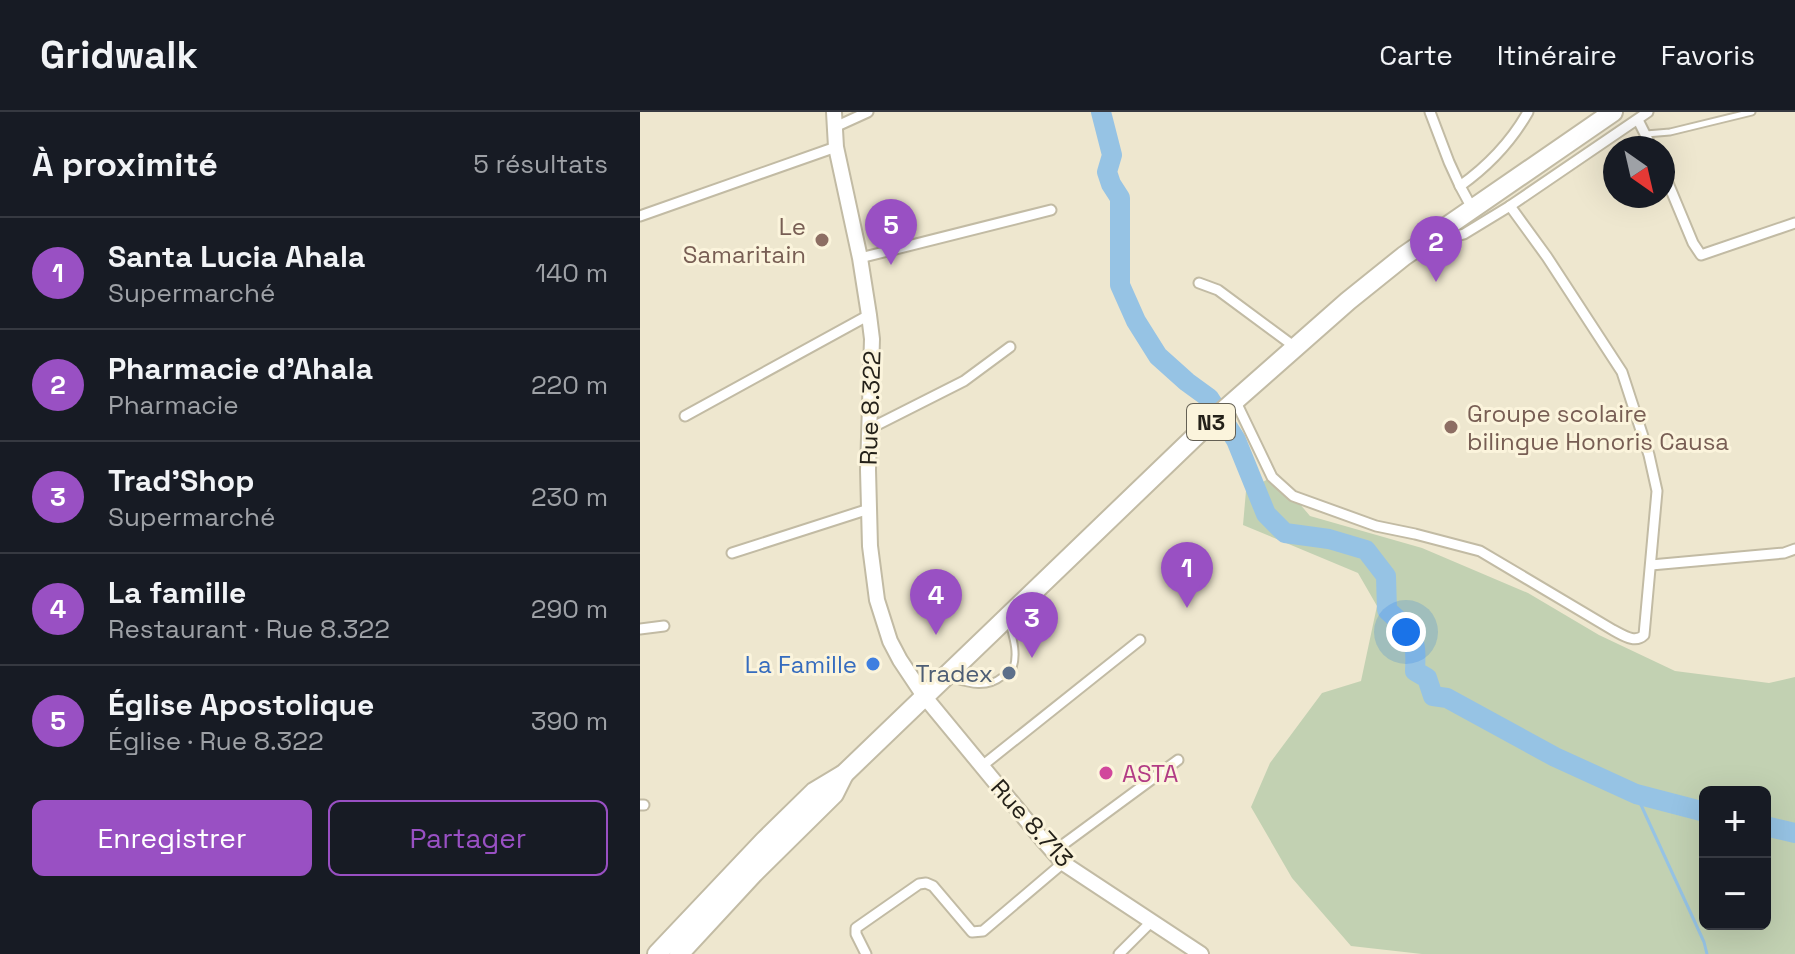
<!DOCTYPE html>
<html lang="fr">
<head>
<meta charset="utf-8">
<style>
	:root { --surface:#171b24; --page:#242831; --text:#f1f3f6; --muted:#9ea1a6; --line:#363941; --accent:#9950c3 }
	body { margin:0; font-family:"Space Grotesk",sans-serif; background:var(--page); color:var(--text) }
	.controls { position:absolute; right:24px; bottom:24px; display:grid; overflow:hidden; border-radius:12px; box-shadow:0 8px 32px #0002 }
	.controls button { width:72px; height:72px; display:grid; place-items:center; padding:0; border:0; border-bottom:2px solid var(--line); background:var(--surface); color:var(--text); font:40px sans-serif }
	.compass { position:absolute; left:963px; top:24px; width:72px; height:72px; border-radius:50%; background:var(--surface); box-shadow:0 8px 32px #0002; rotate:146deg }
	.you { position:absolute; left:766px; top:520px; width:28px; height:28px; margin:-20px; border:6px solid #fff; border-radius:50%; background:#1a73e8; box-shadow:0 0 0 12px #1a73e833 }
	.badge { display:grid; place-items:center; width:52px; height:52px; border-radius:50%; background:var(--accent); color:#fff; font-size:26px; font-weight:700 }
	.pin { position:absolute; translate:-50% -66px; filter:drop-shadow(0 2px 4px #0008) }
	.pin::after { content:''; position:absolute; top:42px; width:28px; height:24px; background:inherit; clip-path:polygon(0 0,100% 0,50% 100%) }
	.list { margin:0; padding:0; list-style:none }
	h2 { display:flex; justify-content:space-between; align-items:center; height:104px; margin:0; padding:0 32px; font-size:34px }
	h2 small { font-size:26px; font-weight:400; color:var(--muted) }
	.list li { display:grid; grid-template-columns:52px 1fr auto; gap:24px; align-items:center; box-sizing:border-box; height:112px; padding:0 32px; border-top:2px solid var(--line) }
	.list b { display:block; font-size:30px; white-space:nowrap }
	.list p { margin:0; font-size:26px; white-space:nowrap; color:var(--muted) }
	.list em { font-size:26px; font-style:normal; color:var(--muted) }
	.actions { display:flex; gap:16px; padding:24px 32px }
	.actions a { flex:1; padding:18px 0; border:2px solid var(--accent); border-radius:12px; text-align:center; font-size:28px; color:var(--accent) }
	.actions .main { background:var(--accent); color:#fff }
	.map { position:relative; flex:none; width:1155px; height:842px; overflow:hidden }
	header { display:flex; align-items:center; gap:48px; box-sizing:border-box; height:112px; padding:0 40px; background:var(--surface); border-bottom:2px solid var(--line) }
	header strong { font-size:38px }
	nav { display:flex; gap:44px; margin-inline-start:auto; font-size:28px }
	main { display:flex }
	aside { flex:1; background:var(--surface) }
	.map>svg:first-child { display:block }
</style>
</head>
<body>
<header>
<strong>Gridwalk</strong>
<nav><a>Carte</a><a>Itinéraire</a><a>Favoris</a></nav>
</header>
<main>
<aside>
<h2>À proximité<small>5 résultats</small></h2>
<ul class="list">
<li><span class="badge">1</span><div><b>Santa Lucia Ahala</b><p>Supermarché</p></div><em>140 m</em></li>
<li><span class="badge">2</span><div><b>Pharmacie d'Ahala</b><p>Pharmacie</p></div><em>220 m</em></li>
<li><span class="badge">3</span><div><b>Trad'Shop</b><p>Supermarché</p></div><em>230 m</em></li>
<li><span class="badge">4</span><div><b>La famille</b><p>Restaurant · Rue 8.322</p></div><em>290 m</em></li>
<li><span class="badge">5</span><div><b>Église Apostolique</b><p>Église · Rue 8.322</p></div><em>390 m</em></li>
</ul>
<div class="actions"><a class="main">Enregistrer</a><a>Partager</a></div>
</aside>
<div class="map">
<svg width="1155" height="842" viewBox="0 0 1155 842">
	<rect width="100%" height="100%" fill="#eee7cf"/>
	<path fill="#c2d1b2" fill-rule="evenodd" d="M632,365L653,384L670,404L782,436L888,481L959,523L1035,559L1129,571L1155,565V842H782L711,834L652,766L611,695L630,651L682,581L721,569L737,494L718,461L603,413L606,379ZM1065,680H1125V812H1065Z"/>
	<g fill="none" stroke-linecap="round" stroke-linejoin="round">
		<polyline stroke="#96c3e4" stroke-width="3" points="996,682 1064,830 1067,842"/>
		<g stroke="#96c3e4" stroke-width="20">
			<path d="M461,0L472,43L467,60L471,72L480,86V173L496,209L518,244L547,270L569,286L596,328L626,402L645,421L689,427L726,438L746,464L747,498C773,522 777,523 775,559L787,566L793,584L807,586L915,645L996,682L1065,700"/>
			<polyline points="1125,714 1155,721"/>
		</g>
		<defs>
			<g id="lane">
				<polyline points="1006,22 1030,20 1112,0"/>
				<path d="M369,511C373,526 378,541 373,556"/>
				<path d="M309,566C329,572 346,578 363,564"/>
			</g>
			<g id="street">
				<polyline points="790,0 809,50 820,74"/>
				<polyline points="998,8 1012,36"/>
				<polyline points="195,15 228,0"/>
				<polyline points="1023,59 1053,131 1061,143 1155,111"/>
				<path d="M833,98L820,74C848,54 871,30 888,0"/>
				<polyline points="0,104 196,35"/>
				<polyline points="802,120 816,124 824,122 870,94 1008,0"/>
				<polyline points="220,146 411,98"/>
				<polyline points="559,171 578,178 655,235"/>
				<path d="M595,288L632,365L653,384L736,414L775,422L840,439L973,518C983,523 995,532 1004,523L1017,379L1009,343L982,260L907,145L870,94"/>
				<polyline points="45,304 229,203"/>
				<polyline points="229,317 324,269 370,235"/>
				<polyline points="92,441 229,397"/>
				<polyline points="1011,453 1144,441 1155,437"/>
				<polyline points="0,517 24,514"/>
				<polyline points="342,654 500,528"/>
				<polyline points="0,693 4,693"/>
				<polyline points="413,740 538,648"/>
				<polyline points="226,842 216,822 216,816 279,772 286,771 293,774 332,820 343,819 423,751"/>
				<polyline points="479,842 511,810"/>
			</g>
			<polyline id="secondary" points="194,0 196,35 220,146 229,203 232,227 228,358 230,434 237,488 250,529 260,548 284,584 402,727 423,751 561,842"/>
			<g id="highway">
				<polyline points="17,842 124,729 174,680 204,662 565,315 708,189 764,144 973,0"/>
				<polyline points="39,842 114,761 194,682 204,662"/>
			</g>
		</defs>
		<use href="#lane" stroke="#c2bba4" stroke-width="9"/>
		<use href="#street" stroke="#c2bba4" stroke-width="13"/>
		<use href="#secondary" stroke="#c2bba4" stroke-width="18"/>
		<use href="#highway" stroke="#c2bba4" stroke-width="22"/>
		<use href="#lane" stroke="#fff" stroke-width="5"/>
		<use href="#street" stroke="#fff" stroke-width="9"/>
		<use href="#secondary" stroke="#fff" stroke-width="14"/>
		<use href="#highway" stroke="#fff" stroke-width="18"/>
	</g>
	<g fill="#8d6e63" stroke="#fbf4dc" stroke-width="3">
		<circle cx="182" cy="128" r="8"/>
		<circle cx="811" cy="315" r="8"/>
	</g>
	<circle fill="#3f7fe0" stroke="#fbf4dc" stroke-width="3" cx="233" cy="552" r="8"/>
	<circle fill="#5c6f8a" stroke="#fbf4dc" stroke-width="3" cx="369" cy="561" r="8"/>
	<circle fill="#d1479c" stroke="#fbf4dc" stroke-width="3" cx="466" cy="661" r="8"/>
	<g text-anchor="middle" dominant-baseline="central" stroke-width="6" stroke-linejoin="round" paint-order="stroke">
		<rect fill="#fbf4dc" stroke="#646054" stroke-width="2" x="547" y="292" width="48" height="36" rx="6"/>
		<g font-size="22" font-weight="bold" fill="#242119">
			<text x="571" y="310">N3</text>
		</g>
		<g font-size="24" fill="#785e54" stroke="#fbf4dc" text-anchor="end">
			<text x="166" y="114">Le<tspan x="166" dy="28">Samaritain</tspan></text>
			<text x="827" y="301" text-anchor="start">Groupe scolaire<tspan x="827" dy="28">bilingue Honoris Causa</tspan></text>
		</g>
		<g font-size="24" fill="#242119" stroke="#fbf4dc">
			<text transform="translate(230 296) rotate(-88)">Rue 8.322</text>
			<text transform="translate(392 711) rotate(48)">Rue 8.713</text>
		</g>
		<g font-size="24" fill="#366cbe" stroke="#fbf4dc" text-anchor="end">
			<text x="217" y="552">La Famille</text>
		</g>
		<g font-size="24" fill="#4e5e75" stroke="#fbf4dc" text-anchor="end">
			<text x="353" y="561">Tradex</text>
		</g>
		<g font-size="24" fill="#b23c85" stroke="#fbf4dc" text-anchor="start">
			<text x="482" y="661">ASTA</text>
		</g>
	</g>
</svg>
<div class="controls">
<button>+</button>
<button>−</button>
</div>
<svg class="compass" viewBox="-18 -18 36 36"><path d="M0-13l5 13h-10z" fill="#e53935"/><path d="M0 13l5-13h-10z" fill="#9ea1a6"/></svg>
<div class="you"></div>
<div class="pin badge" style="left:547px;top:496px">1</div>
<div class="pin badge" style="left:796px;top:170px">2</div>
<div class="pin badge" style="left:392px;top:546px">3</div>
<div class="pin badge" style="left:296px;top:523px">4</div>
<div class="pin badge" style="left:251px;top:153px">5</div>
</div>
</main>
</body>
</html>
